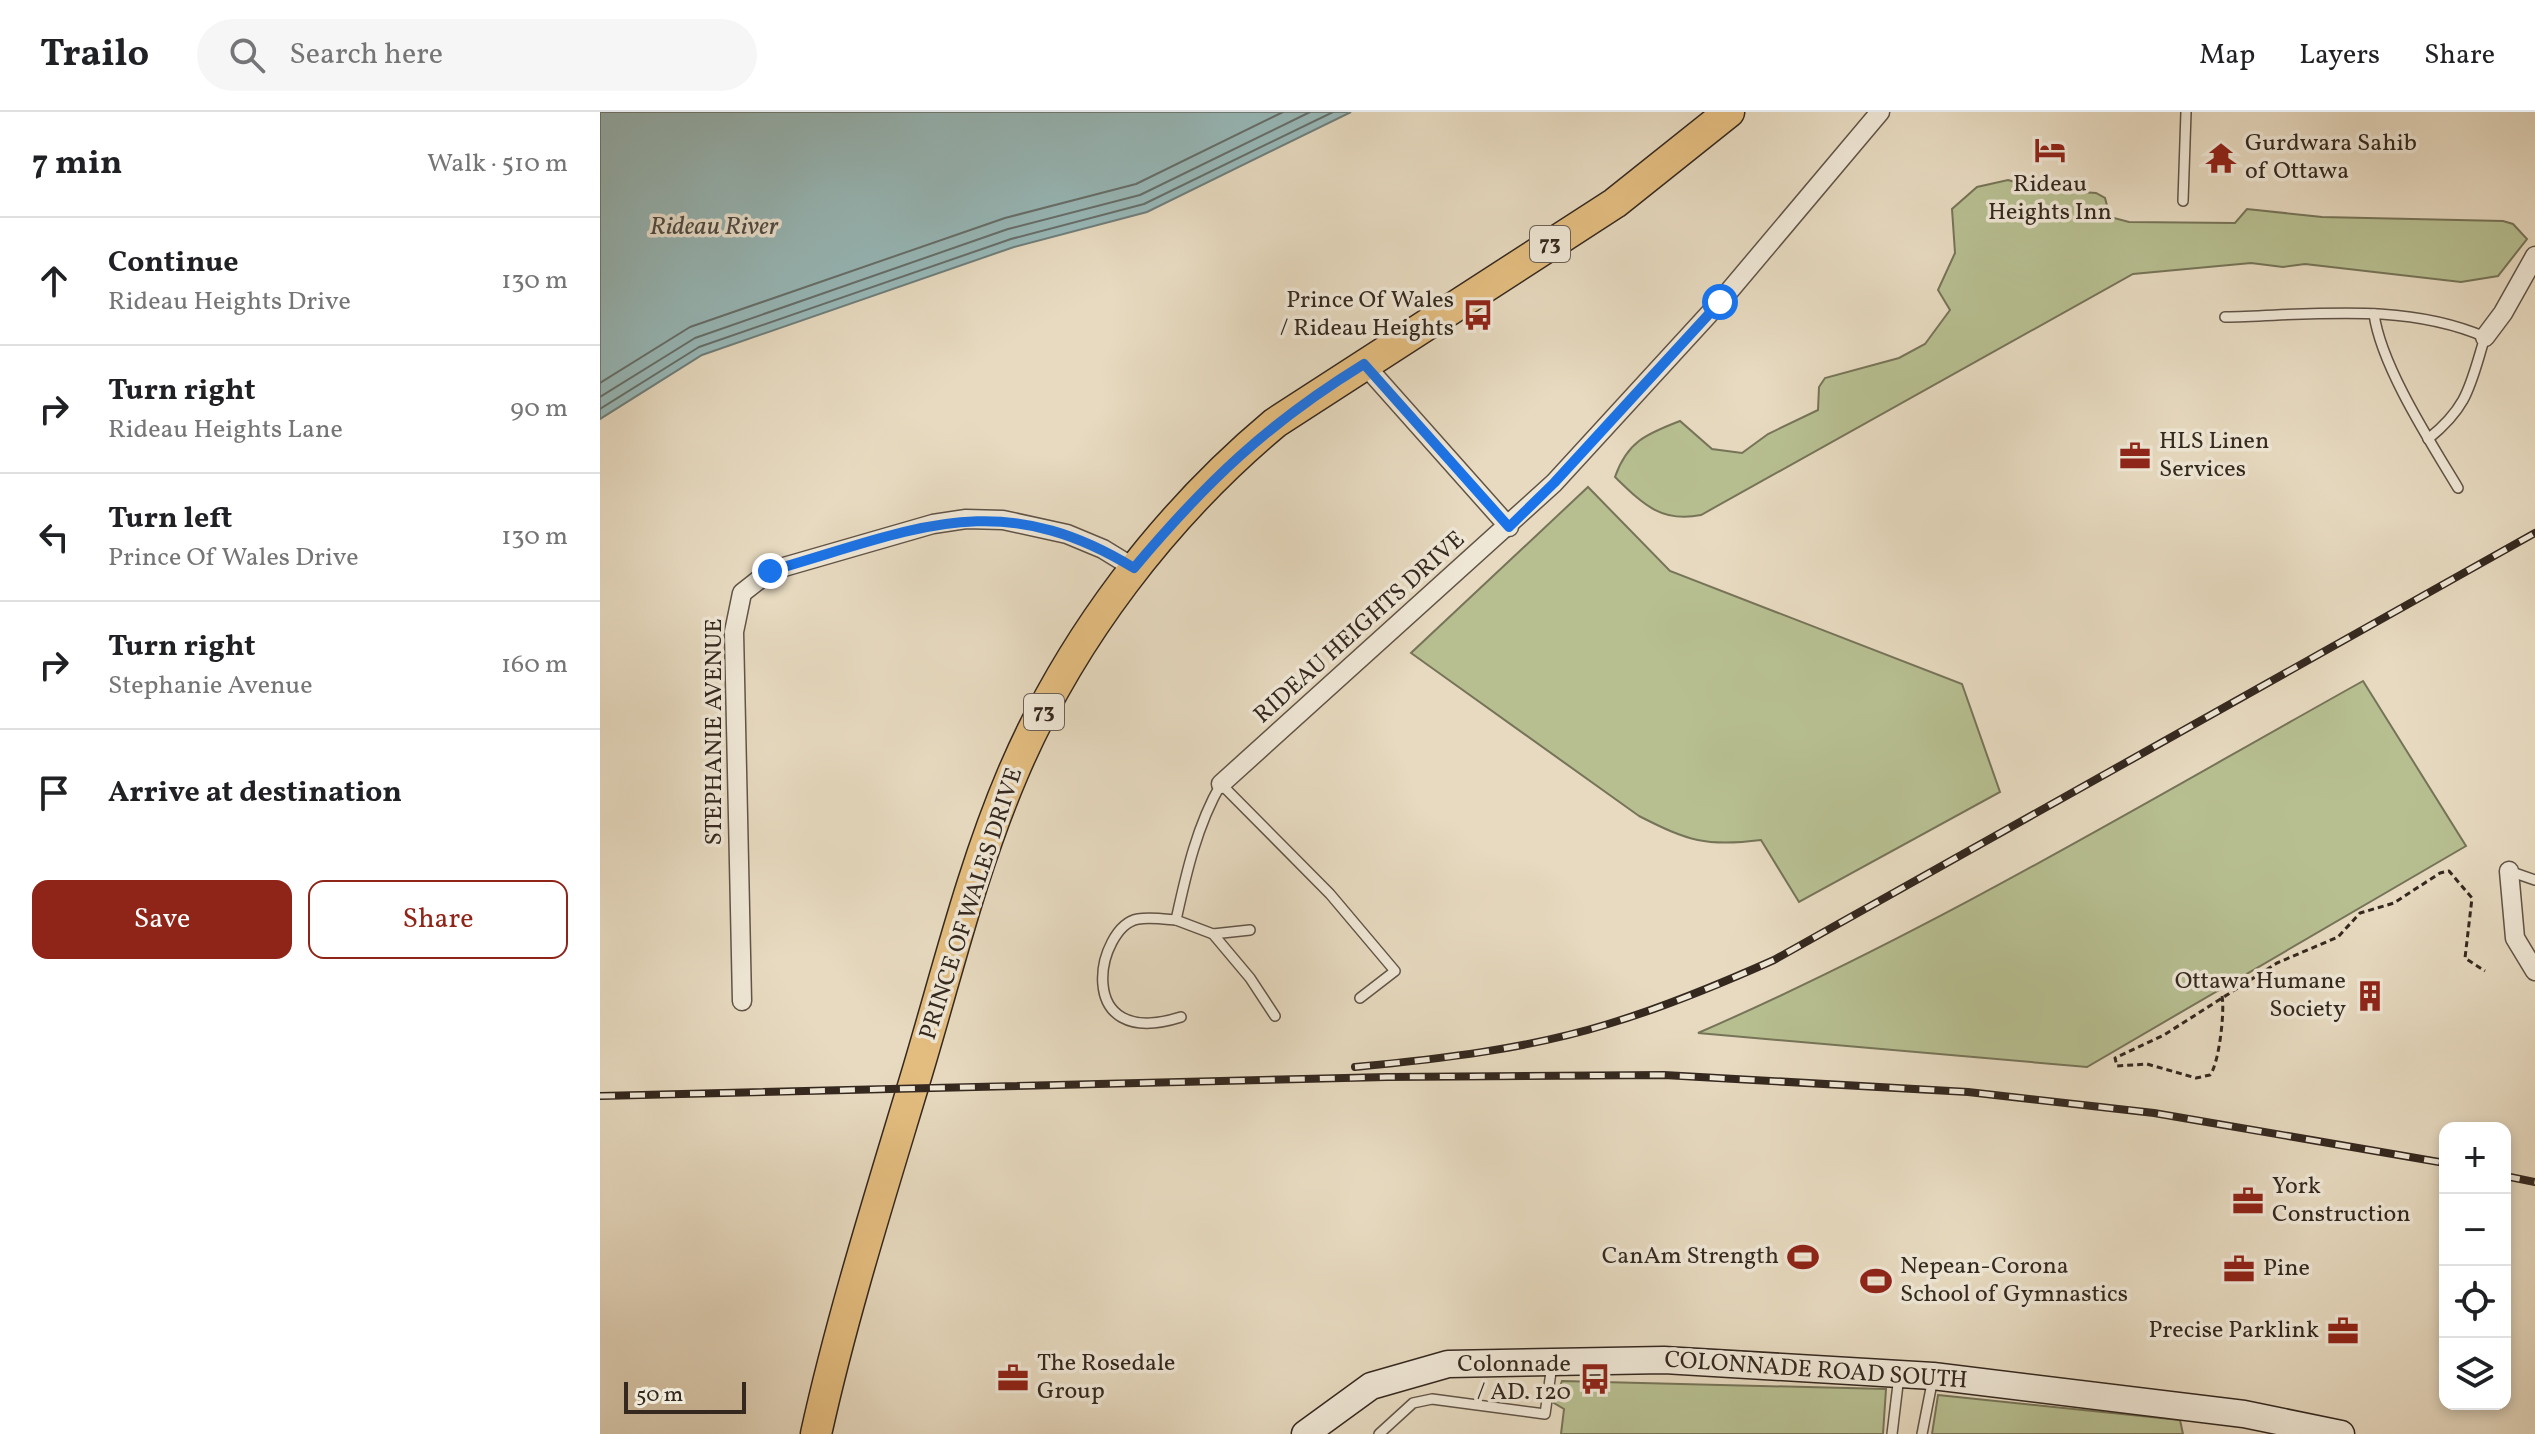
<!DOCTYPE html>
<html lang="en">
<head>
<meta charset="utf-8">
<style>
	:root { --surface:#fff; --page:#f6f6f6; --text:#202124; --muted:#757577; --line:#e0e0e0; --accent:#8f2418 }
	body { margin:0; font-family:Vollkorn,serif; background:var(--page); color:var(--text) }
	.controls { position:absolute; right:24px; bottom:24px; display:grid; overflow:hidden; border-radius:16px; box-shadow:0 4px 12px #0003 }
	.controls button { width:72px; height:72px; display:grid; place-items:center; padding:0; border:0; border-bottom:2px solid var(--line); background:var(--surface); color:var(--text); font:40px sans-serif }
	.scale { position:absolute; left:24px; bottom:20px; width:122px; box-sizing:border-box; padding-left:8px; border:4px solid #34281f; border-top:0; font-size:22px; line-height:28px; white-space:nowrap; color:#34281f; -webkit-text-stroke:6px #efe7d6; paint-order:stroke }
	.stop { position:absolute; width:24px; height:24px; margin:-18px; border:6px solid #1a73e8; border-radius:50%; background:#fff }
	.stop.end { background:#1a73e8; border-color:#fff; box-shadow:0 2px 8px #0008 }
	.list { margin:0; padding:0; list-style:none }
	h2 { display:flex; justify-content:space-between; align-items:center; height:104px; margin:0; padding:0 32px; font-size:34px }
	h2 small { font-size:26px; font-weight:400; color:var(--muted) }
	.list li { display:grid; grid-template-columns:52px 1fr auto; gap:24px; align-items:center; box-sizing:border-box; height:128px; padding:0 32px; border-top:2px solid var(--line) }
	.list b { display:block; font-size:30px; white-space:nowrap }
	.list p { margin:0; font-size:26px; white-space:nowrap; color:var(--muted) }
	.list em { font-size:26px; font-style:normal; color:var(--muted) }
	.actions { display:flex; gap:16px; padding:24px 32px }
	.actions a { flex:1; padding:18px 0; border:2px solid var(--accent); border-radius:16px; text-align:center; font-size:28px; color:var(--accent) }
	.actions .main { background:var(--accent); color:#fff }
	.icon { flex:none; width:44px; height:44px; fill:none; stroke:currentColor; stroke-width:2; stroke-linecap:round; stroke-linejoin:round }
	.map { position:relative; flex:none; width:1935px; height:1322px; overflow:hidden }
	header { display:flex; align-items:center; gap:48px; box-sizing:border-box; height:112px; padding:0 40px; background:var(--surface); border-bottom:2px solid var(--line) }
	header strong { font-size:38px }
	nav { display:flex; gap:44px; margin-inline-start:auto; font-size:28px }
	.search { width:560px; height:72px; background:var(--page); display:flex; align-items:center; gap:20px; box-sizing:border-box; padding:0 28px; border-radius:44px; color:var(--muted); font-size:30px }
	main { display:flex }
	aside { flex:1; background:var(--surface) }
	.map>svg:first-child { display:block }
</style>
</head>
<body>
<header>
<strong>Trailo</strong>
<div class="search"><svg class="icon" aria-label="search" viewBox="0 0 24 24"><circle cx="10" cy="10" r="6"/><path d="M15 15l6 6"/></svg>Search here</div>
<nav><a>Map</a><a>Layers</a><a>Share</a></nav>
</header>
<main>
<aside>
<h2>7 min<small>Walk · 510 m</small></h2>
<ul class="list">
<li><svg class="icon" aria-label="ahead" viewBox="0 0 24 24"><path d="M12 20V5M6 11l6-6 6 6"/></svg><div><b>Continue</b><p>Rideau Heights Drive</p></div><em>130 m</em></li>
<li><svg class="icon" aria-label="right" viewBox="0 0 24 24"><path d="M7 20v-9h11M14 6l5 5-5 5"/></svg><div><b>Turn right</b><p>Rideau Heights Lane</p></div><em>90 m</em></li>
<li><svg class="icon" aria-label="left" viewBox="0 0 24 24"><path d="M17 20v-9H6M10 6l-5 5 5 5"/></svg><div><b>Turn left</b><p>Prince Of Wales Drive</p></div><em>130 m</em></li>
<li><svg class="icon" aria-label="right" viewBox="0 0 24 24"><path d="M7 20v-9h11M14 6l5 5-5 5"/></svg><div><b>Turn right</b><p>Stephanie Avenue</p></div><em>160 m</em></li>
<li><svg class="icon" aria-label="arrive" viewBox="0 0 24 24"><path d="M6 21V4h12l-3 4 3 4H6"/></svg><div><b>Arrive at destination</b></div></li>
</ul>
<div class="actions"><a class="main">Save</a><a>Share</a></div>
</aside>
<div class="map">
<svg width="1935" height="1322" viewBox="0 0 1935 1322">
	<rect width="100%" height="100%" fill="#e7dac0"/>
	<filter id="stains"><feTurbulence type="fractalNoise" baseFrequency=".0025" numOctaves="4"/><feColorMatrix values="0 0 0 0 .2 0 0 0 0 .09 0 0 0 0 .02 0 0 0 .5 -.17"/></filter>
	<radialGradient id="worn" r=".72"><stop offset=".6" stop-color="#630" stop-opacity="0"/><stop offset="1" stop-color="#630" stop-opacity=".3"/></radialGradient>
	<g fill="#b7bf91" stroke="#767458" stroke-width="2">
		<path d="M1408,68L1438,77L1496,81L1505,86L1510,105L1529,110L1635,111L1647,97L1722,105L1903,109L1913,112L1927,127L1898,164L1861,170L1705,152L1683,155L1651,151L1533,162L1101,403C1061,411 1043,392 1015,365C1027,330 1046,322 1080,309L1112,337L1142,341L1168,322L1218,298L1219,275L1225,266L1299,246L1325,232L1350,198L1338,178L1355,141L1352,97L1377,75Z"/>
		<path d="M988,375L1070,459L1362,572L1400,680L1199,790L1161,728C1106,735 1088,729 1039,704L811,541Z"/>
		<path d="M1763,569L1866,734L1487,955L1098,921C1328,821 1544,691 1763,569Z"/>
		<polygon points="962,1269 1286,1277 1283,1322 961,1322 964,1297 954,1291"/>
		<polygon points="1338,1283 1580,1308 1583,1322 1332,1322"/>
	</g>
	<polygon fill="#98b9b9" stroke="#707f7b" stroke-width="2" points="0,0 751,0 547,100 414,135 102,243 0,307"/>
	<g fill="none" stroke-linecap="round" stroke-linejoin="round">
		<g stroke="#66706c" stroke-width="2">
			<polyline points="0,271 90,215 405,106 536,72 683,0"/>
			<polyline points="0,285 95,226 408,117 540,83 710,0"/>
			<polyline points="0,297 99,235 411,127 544,92 733,0"/>
		</g>
		<defs>
			<g id="lane">
				<polyline points="1583,89 1586,0"/>
				<path d="M1774,202C1781,254 1831,331 1858,376"/>
				<path d="M1625,205C1712,203 1804,190 1885,225C1870,273 1869,294 1828,327"/>
				<polyline points="1909,759 1935,768"/>
				<path d="M576,808C564,807 550,805 538,807C497,814 471,940 581,905"/>
				<polyline points="613,822 650,818"/>
				<path d="M675,904L650,866L613,822L576,808C586,762 597,713 621,672L730,782L795,859L760,886"/>
				<polyline points="779,1322 813,1291 832,1287 945,1302 952,1253"/>
				<polyline points="1292,1322 1299,1264"/>
				<polyline points="1322,1322 1333,1266"/>
			</g>
			<g id="street">
				<polyline points="1885,225 1903,201 1935,144"/>
				<polyline points="764,252 909,415"/>
				<polyline points="621,672 954,371 1120,190 1280,0"/>
				<polyline points="1909,759 1915,826 1935,859"/>
				<polyline points="142,889 134,520 142,481 170,459 333,412 366,407 403,408 467,422 503,437 534,456"/>
			</g>
			<polyline id="secondary" points="705,1322 771,1274 848,1252 1064,1248 1333,1264 1644,1302 1741,1322"/>
			<path id="primary" d="M216,1322C243,1200 281,1081 317,961C347,861 372,757 413,661C470,527 564,404 675,311L1015,91L1129,0"/>
		</defs>
		<use href="#lane" stroke="#615447" stroke-width="12"/>
		<use href="#street" stroke="#615447" stroke-width="21"/>
		<use href="#secondary" stroke="#34281f" stroke-width="29"/>
		<use href="#primary" stroke="#34281f" stroke-width="33"/>
		<path stroke="#34281f" stroke-width="3" stroke-dasharray="6 4" stroke-linecap="butt" d="M1622,884C1625,899 1619,952 1610,963L1596,966L1547,952L1517,954L1515,946L1564,923L1677,851L1738,825L1760,801L1794,791L1840,761L1849,759L1872,786L1865,846L1885,859"/>
		<use href="#lane" stroke="#efe7d6" stroke-width="9"/>
		<use href="#street" stroke="#efe7d6" stroke-width="18"/>
		<use href="#secondary" stroke="#efe7d6" stroke-width="26"/>
		<use href="#primary" stroke="#e4bd80" stroke-width="30"/>
		<defs>
			<g id="rail">
				<path d="M755,955C840,947 927,937 1008,912C1065,895 1120,872 1174,848L1935,421"/>
				<polyline points="0,984 787,965 1064,963 1368,980 1554,1001 1845,1051"/>
				<polyline points="1905,1064 1935,1070"/>
			</g>
		</defs>
		<use href="#rail" stroke="#34281f" stroke-width="8"/>
		<use href="#rail" stroke="#efe7d6" stroke-width="5" stroke-dasharray="15" stroke-linecap="butt"/>
	</g>
	<g fill="none" stroke-linecap="round" stroke-linejoin="round">
		<path stroke="#1a73e8" stroke-width="10" d="M170,459C311,419 397,372 534,456C606,370 668,311 764,252L909,415L954,371L1120,190"/>
	</g>
	<defs>
		<symbol id="hotel-bare" viewBox="-9 -9 18 18"><path d="M-6-4.5h1.5V1H6V5H4.5V3h-9V5H-6ZM-4 0a1.8 1.8 0 1 1 3.6 0ZM.5 0V-2.5h3Q6-2.5 6 0Z" fill="#8f2418" stroke="#efe7d6" stroke-width="2.5" paint-order="stroke"/></symbol>
		<symbol id="temple-bare" viewBox="-9 -9 18 18"><path d="M0-6L5-2H3V0L6.5 2.5H4V6H1.5V3h-3V6H-4V2.5H-6.5L-3 0V-2H-5Z" fill="#8f2418" stroke="#efe7d6" stroke-width="2.5" paint-order="stroke"/></symbol>
		<symbol id="bus-bare" viewBox="-9 -9 18 18"><path d="M-5-6H5V4H4V6H2V4H-2V6H-4V4H-5ZM-3.5-4V0h7V-4ZM-3.5 1.2v1.5H-2V1.2ZM2 1.2v1.5H3.5V1.2Z" fill="#8f2418" stroke="#efe7d6" stroke-width="2.5" paint-order="stroke"/></symbol>
		<symbol id="office-bare" viewBox="-9 -9 18 18"><path d="M-6-3h4V-5.5h4V-3h4V5H-6ZM-1-4.5V-3h2v-1.5ZM-6 0V1H6V0Z" fill="#8f2418" stroke="#efe7d6" stroke-width="2.5" paint-order="stroke"/></symbol>
		<symbol id="building-bare" viewBox="-9 -9 18 18"><path d="M-4-6H4V6H1V3H-1V6H-4ZM-2.5-4.3h1.7v1.8h-1.7ZM.8-4.3h1.7v1.8H.8ZM-2.5-1h1.7V.8h-1.7ZM.8-1h1.7V.8H.8Z" fill="#8f2418" stroke="#efe7d6" stroke-width="2.5" paint-order="stroke"/></symbol>
		<symbol id="stadium-bare" viewBox="-9 -9 18 18"><path d="M0-5a6.5 5 0 1 0 0 10a6.5 5 0 1 0 0-10ZM-3.5-1.8h7v3.6h-7Z" fill="#8f2418" stroke="#efe7d6" stroke-width="2.5" paint-order="stroke"/></symbol>
	</defs>
	<g fill-rule="evenodd">
		<use href="#hotel-bare" x="1428" y="16" width="44" height="44"/>
		<use href="#temple-bare" x="1599" y="24" width="44" height="44"/>
		<use href="#bus-bare" x="856" y="181" width="44" height="44"/>
		<use href="#office-bare" x="1513" y="322" width="44" height="44"/>
		<use href="#building-bare" x="1748" y="862" width="44" height="44"/>
		<use href="#office-bare" x="1626" y="1067" width="44" height="44"/>
		<use href="#stadium-bare" x="1181" y="1123" width="44" height="44"/>
		<use href="#office-bare" x="1617" y="1135" width="44" height="44"/>
		<use href="#stadium-bare" x="1254" y="1147" width="44" height="44"/>
		<use href="#office-bare" x="1721" y="1197" width="44" height="44"/>
		<use href="#office-bare" x="391" y="1244" width="44" height="44"/>
		<use href="#bus-bare" x="973" y="1245" width="44" height="44"/>
	</g>
	<g text-anchor="middle" dominant-baseline="central" stroke-width="7" stroke-linejoin="round" paint-order="stroke">
		<g fill="#efe7d6" stroke="#6c6156" stroke-width="2">
			<rect x="930" y="114" width="40" height="36" rx="6"/>
			<rect x="424" y="582" width="40" height="36" rx="6"/>
		</g>
		<g font-size="22" font-weight="bold" fill="#34281f">
			<text x="950" y="132">73</text>
			<text x="444" y="600">73</text>
		</g>
		<g font-size="24" fill="#34281f" stroke="#efe7d6" text-anchor="start">
			<text x="1645" y="32">Gurdwara Sahib<tspan x="1645" dy="28">of Ottawa</tspan></text>
			<text x="1450" y="73" text-anchor="middle">Rideau<tspan x="1450" dy="28">Heights Inn</tspan></text>
			<text x="854" y="189" text-anchor="end">Prince Of Wales<tspan x="854" dy="28">/ Rideau Heights</tspan></text>
			<text x="1559" y="330">HLS Linen<tspan x="1559" dy="28">Services</tspan></text>
			<text x="1746" y="870" text-anchor="end">Ottawa Humane<tspan x="1746" dy="28">Society</tspan></text>
			<text x="1672" y="1075">York<tspan x="1672" dy="28">Construction</tspan></text>
			<text x="1179" y="1145" text-anchor="end">CanAm Strength</text>
			<text x="1300" y="1155">Nepean-Corona<tspan x="1300" dy="28">School of Gymnastics</tspan></text>
			<text x="1663" y="1157">Pine</text>
			<text x="1719" y="1219" text-anchor="end">Precise Parklink</text>
			<text x="437" y="1252">The Rosedale<tspan x="437" dy="28">Group</tspan></text>
			<text x="971" y="1253" text-anchor="end">Colonnade<tspan x="971" dy="28">/ AD. 120</tspan></text>
		</g>
		<g font-size="24" fill="#34281f" stroke="#efe7d6">
			<text transform="translate(760 516) rotate(-42)">RIDEAU HEIGHTS DRIVE</text>
			<text transform="translate(115 620) rotate(-90)">STEPHANIE AVENUE</text>
			<text transform="translate(372 792) rotate(-72)">PRINCE OF WALES DRIVE</text>
			<text transform="translate(1216 1259) rotate(4)">COLONNADE ROAD SOUTH</text>
		</g>
		<g font-size="26" font-style="italic" fill="#4d4c46" stroke="#efe7d6">
			<text x="114" y="115">Rideau River</text>
		</g>
	</g>
	<rect width="100%" height="100%" filter="url(#stains)"/>
	<rect width="100%" height="100%" fill="url(#worn)"/>
</svg>
<div class="controls">
<button>+</button>
<button>−</button>
<button><svg class="icon" aria-label="locate" viewBox="0 0 24 24"><circle cx="12" cy="12" r="6"/><path d="M12 2v4M12 18v4M2 12h4M18 12h4"/></svg></button>
<button><svg class="icon" aria-label="layers" viewBox="0 0 24 24"><path d="M12 4l9 5-9 5-9-5zM3 14l9 5 9-5"/></svg></button>
</div>
<div class="scale">50 m</div>
<div class="stop" style="left:1120px;top:190px"></div>
<div class="stop end" style="left:170px;top:459px"></div>
</div>
</main>
</body>
</html>
